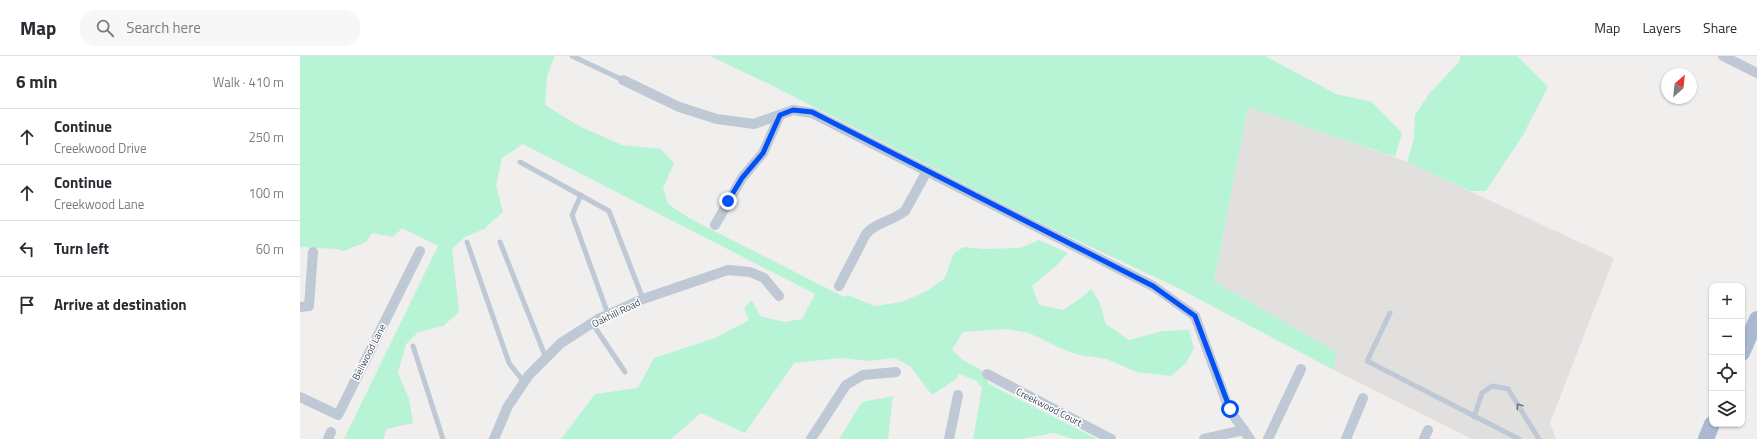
<!DOCTYPE html>
<html lang="en">
<head>
<meta charset="utf-8">
<style>
	:root { --surface:#fff; --page:#f7f7f7; --text:#2b2b33; --muted:#7c7c81; --line:#e1e1e2 }
	body { margin:0; font-family:"Titillium Web",sans-serif; background:var(--page); color:var(--text) }
	.controls { position:absolute; right:12px; bottom:12px; display:grid; overflow:hidden; border-radius:8px; box-shadow:0 1px 3px #0004 }
	.controls button { width:36px; height:36px; display:grid; place-items:center; padding:0; border:0; border-bottom:1px solid var(--line); background:var(--surface); color:var(--text); font:20px sans-serif }
	.compass { position:absolute; left:1361px; top:12px; width:36px; height:36px; border-radius:50%; background:var(--surface); box-shadow:0 1px 3px #0004; rotate:27deg }
	.stop { position:absolute; width:12px; height:12px; margin:-9px; border:3px solid #0351f6; border-radius:50%; background:#fff }
	.stop.end { background:#0351f6; border-color:#fff; box-shadow:0 1px 4px #0008 }
	.list { margin:0; padding:0; list-style:none }
	h2 { display:flex; justify-content:space-between; align-items:center; height:52px; margin:0; padding:0 16px; font-size:17px }
	h2 small { font-size:13px; font-weight:400; color:var(--muted) }
	.list li { display:grid; grid-template-columns:26px 1fr auto; gap:12px; align-items:center; box-sizing:border-box; height:56px; padding:0 16px; border-top:1px solid var(--line) }
	.list b { display:block; font-size:15px; white-space:nowrap }
	.list p { margin:0; font-size:13px; white-space:nowrap; color:var(--muted) }
	.list em { font-size:13px; font-style:normal; color:var(--muted) }
	.icon { flex:none; width:22px; height:22px; fill:none; stroke:currentColor; stroke-width:2; stroke-linecap:round; stroke-linejoin:round }
	.map { position:relative; flex:none; width:1457px; height:383px; overflow:hidden }
	header { display:flex; align-items:center; gap:24px; box-sizing:border-box; height:56px; padding:0 20px; background:var(--surface); border-bottom:1px solid var(--line) }
	header strong { font-size:19px }
	nav { display:flex; gap:22px; margin-inline-start:auto; font-size:14px }
	.search { width:280px; height:36px; background:var(--page); display:flex; align-items:center; gap:10px; box-sizing:border-box; padding:0 14px; border-radius:16px; color:var(--muted); font-size:15px }
	main { display:flex }
	aside { flex:1; background:var(--surface) }
	.map>svg:first-child { display:block }
</style>
</head>
<body>
<header>
<strong>Map</strong>
<div class="search"><svg class="icon" aria-label="search" viewBox="0 0 24 24"><circle cx="10" cy="10" r="6"/><path d="M15 15l6 6"/></svg>Search here</div>
<nav><a>Map</a><a>Layers</a><a>Share</a></nav>
</header>
<main>
<aside>
<h2>6 min<small>Walk · 410 m</small></h2>
<ul class="list">
<li><svg class="icon" aria-label="ahead" viewBox="0 0 24 24"><path d="M12 20V5M6 11l6-6 6 6"/></svg><div><b>Continue</b><p>Creekwood Drive</p></div><em>250 m</em></li>
<li><svg class="icon" aria-label="ahead" viewBox="0 0 24 24"><path d="M12 20V5M6 11l6-6 6 6"/></svg><div><b>Continue</b><p>Creekwood Lane</p></div><em>100 m</em></li>
<li><svg class="icon" aria-label="left" viewBox="0 0 24 24"><path d="M17 20v-9H6M10 6l-5 5 5 5"/></svg><div><b>Turn left</b></div><em>60 m</em></li>
<li><svg class="icon" aria-label="arrive" viewBox="0 0 24 24"><path d="M6 21V4h12l-3 4 3 4H6"/></svg><div><b>Arrive at destination</b></div></li>
</ul>
</aside>
<div class="map">
<svg width="1457" height="383" viewBox="0 0 1457 383">
	<rect width="100%" height="100%" fill="#f1eeee"/>
	<polygon fill="#e2dfdf" points="948,51 1102,104 1314,202 1250,367 1256,383 1172,383 1034,314 1036,296 914,225"/>
	<g fill="#b6f4d5">
		<polygon points="0,0 255,0 247,20 245,49 279,70 322,89 361,93 374,107 363,132 368,148 389,162 544,241 548,239 574,250 602,246 627,235 645,222 654,197 664,191 683,193 720,192 739,184 768,197 757,209 732,230 739,249 763,254 781,242 791,233 799,245 806,268 829,284 863,275 889,274 894,292 886,307 871,320 837,316 806,303 779,299 758,291 729,277 706,273 663,276 652,294 663,304 681,314 689,328 797,383 773,383 754,377 722,383 673,383 682,332 677,325 659,318 656,323 632,339 610,310 595,302 569,305 541,302 494,307 445,377 401,357 371,383 261,383 295,338 338,332 354,302 415,282 449,264 444,252 452,244 460,260 484,266 502,263 515,238 223,88 202,102 196,130 203,156 184,173 165,181 152,193 159,256 143,270 118,276 106,288 98,317 109,343 113,367 86,373 84,383 44,383 138,190 102,172 93,181 72,177 66,186 44,195 37,193 0,191"/>
		<polygon points="410,0 965,0 1036,38 1072,46 1102,77 1095,101 948,51 914,225 1036,296 1034,314 874,230 753,173 471,29"/>
		<polygon points="1161,0 1217,0 1248,31 1223,79 1186,135 1170,135 1107,106 1114,83 1115,59 1129,38 1159,6"/>
		<polygon points="593,340 588,383 539,383 562,346"/>
	</g>
	<g fill="none" stroke-linecap="round" stroke-linejoin="round">
		<g stroke="#bfc8d5" stroke-width="5">
			<polyline points="272,0 323,24"/>
			<polyline points="220,106 309,155 343,243"/>
			<polyline points="281,139 272,159 308,258"/>
			<polyline points="167,186 209,307 224,326"/>
			<polyline points="200,186 246,302"/>
			<polyline points="1090,257 1067,305 1219,383"/>
			<polyline points="292,267 325,316"/>
			<polyline points="113,290 143,383"/>
			<polyline points="1174,361 1182,337 1192,330 1208,333 1239,383"/>
		</g>
		<g stroke="#bfc8d5" stroke-width="10">
			<polyline points="1423,0 1457,17"/>
			<polyline points="323,24 379,51 417,63 454,68 493,54 512,57 853,230 895,260 929,353 950,383"/>
			<polyline points="415,169 442,122 463,97 480,59"/>
			<path d="M539,230L566,178C576,166 593,165 605,155L627,115"/>
			<polyline points="0,251 9,250 13,196"/>
			<polyline points="687,318 811,383"/>
			<polyline points="0,341 38,359 120,195"/>
			<polyline points="28,383 31,376"/>
			<polyline points="194,383 208,350 229,319 261,287 300,262 343,243 428,214 450,216 464,222 479,240"/>
			<polyline points="511,383 546,329 563,319 596,316"/>
			<polyline points="649,383 658,339"/>
			<polyline points="904,383 944,374"/>
			<polyline points="968,383 1001,313"/>
			<polyline points="1046,383 1063,342"/>
			<polyline points="1124,383 1128,374"/>
		</g>
		<g stroke="#aab9d1" stroke-width="16">
			<polyline points="1442,297 1457,263"/>
			<polyline points="1406,383 1412,368"/>
		</g>
	</g>
	<defs><path id="oneway-chevron" d="M-2-3.5L2.5 0L-2 3.5" fill="none" stroke-width="1.6" stroke-linecap="round" stroke-linejoin="round"/></defs>
	<use stroke="#6f7988" href="#oneway-chevron" transform="translate(1219 350) rotate(-124)"/>
	<g fill="none" stroke-linecap="round" stroke-linejoin="round">
		<polyline stroke="#0351f6" stroke-width="5" points="428,145 442,122 463,97 480,59 493,54 512,56 853,230 895,260 930,353"/>
	</g>
	<g text-anchor="middle" dominant-baseline="central" stroke-width="3" stroke-linejoin="round" paint-order="stroke">
		<g font-size="10" fill="#444e5e" stroke="#fff">
			<text transform="translate(316 257) rotate(-26)">Oakhill Road</text>
			<text transform="translate(69 296) rotate(-63)">Bellwood Lane</text>
			<text transform="translate(749 351) rotate(27)">Creekwood Court</text>
		</g>
	</g>
</svg>
<div class="controls">
<button>+</button>
<button>−</button>
<button><svg class="icon" aria-label="locate" viewBox="0 0 24 24"><circle cx="12" cy="12" r="6"/><path d="M12 2v4M12 18v4M2 12h4M18 12h4"/></svg></button>
<button><svg class="icon" aria-label="layers" viewBox="0 0 24 24"><path d="M12 4l9 5-9 5-9-5zM3 14l9 5 9-5"/></svg></button>
</div>
<svg class="compass" viewBox="-18 -18 36 36"><path d="M0-13l5 13h-10z" fill="#e53935"/><path d="M0 13l5-13h-10z" fill="#7c7c81"/></svg>
<div class="stop" style="left:930px;top:353px"></div>
<div class="stop end" style="left:428px;top:145px"></div>
</div>
</main>
</body>
</html>
